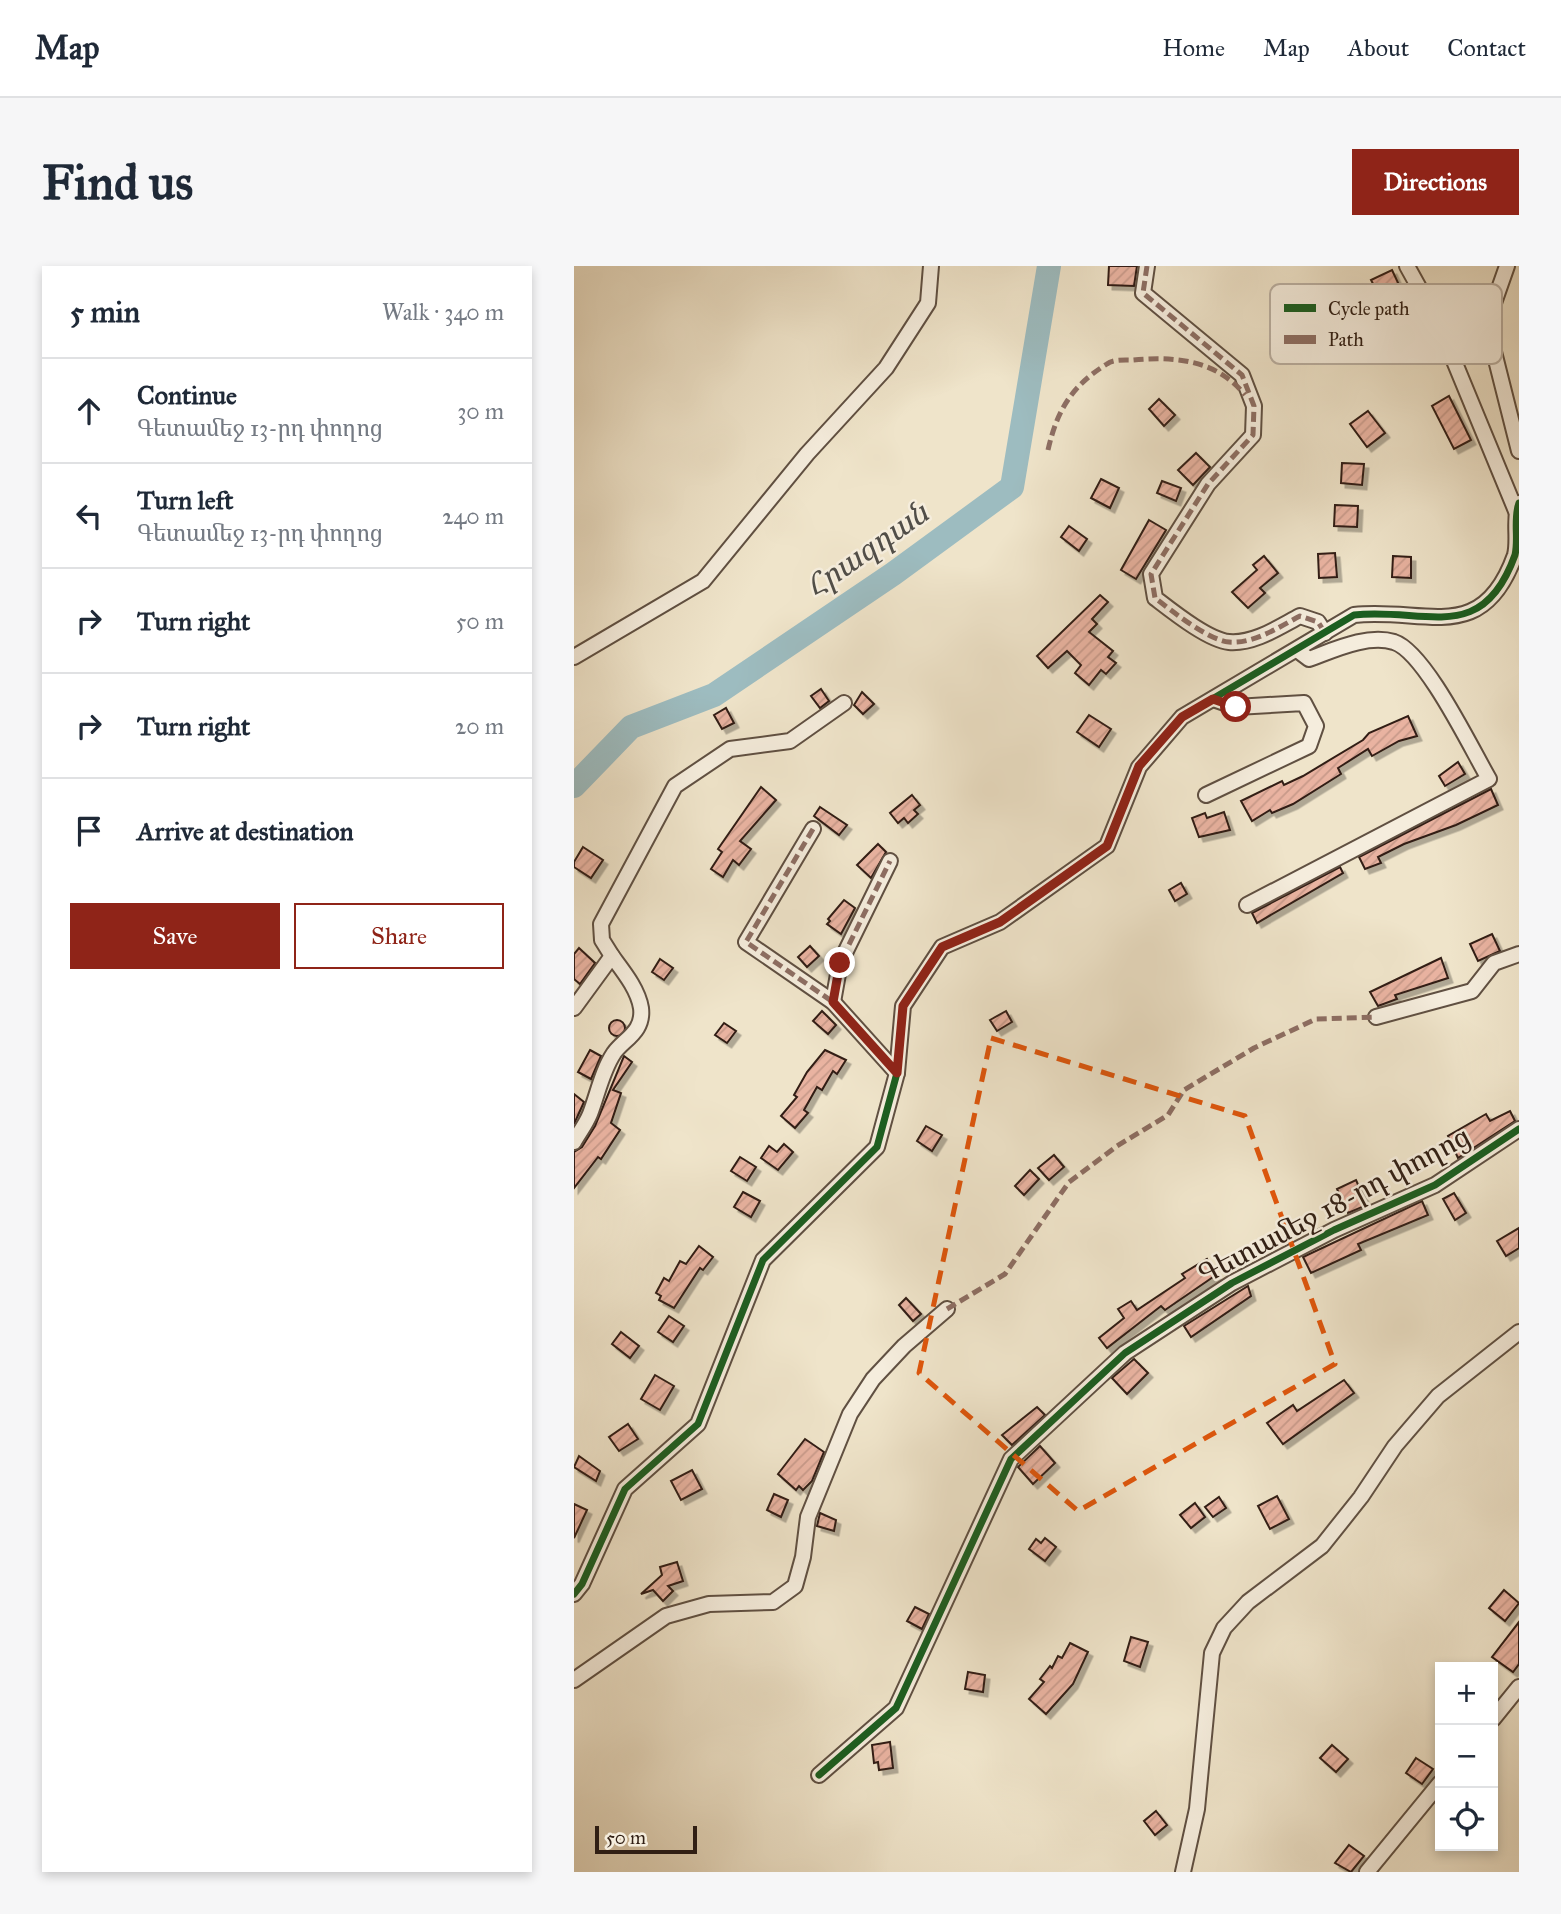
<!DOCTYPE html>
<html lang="en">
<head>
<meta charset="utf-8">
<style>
	:root { --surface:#fff; --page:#f6f6f7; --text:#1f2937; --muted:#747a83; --line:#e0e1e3; --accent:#8f2418 }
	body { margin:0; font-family:"IM FELL Great Primer","Noto Serif Armenian",serif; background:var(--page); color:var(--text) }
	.controls { position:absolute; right:21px; bottom:21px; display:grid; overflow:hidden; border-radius:0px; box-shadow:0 4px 10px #0003 }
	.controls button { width:63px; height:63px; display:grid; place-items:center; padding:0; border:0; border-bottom:2px solid var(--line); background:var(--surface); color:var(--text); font:35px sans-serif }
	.scale { position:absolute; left:21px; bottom:18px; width:102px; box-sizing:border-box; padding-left:7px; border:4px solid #311f14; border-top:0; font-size:19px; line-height:24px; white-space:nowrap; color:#311f14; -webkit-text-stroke:5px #f5eddd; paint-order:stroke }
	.stop { position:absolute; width:21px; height:21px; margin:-16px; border:5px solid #8f2418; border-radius:50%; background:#fff }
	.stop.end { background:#8f2418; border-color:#fff; box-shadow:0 2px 7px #0008 }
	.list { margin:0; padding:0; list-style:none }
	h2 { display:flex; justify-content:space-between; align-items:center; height:91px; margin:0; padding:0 28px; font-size:30px }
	h2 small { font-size:23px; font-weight:400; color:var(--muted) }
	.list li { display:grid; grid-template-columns:46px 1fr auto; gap:21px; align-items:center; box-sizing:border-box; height:105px; padding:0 28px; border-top:2px solid var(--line) }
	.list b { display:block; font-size:26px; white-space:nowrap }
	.list p { margin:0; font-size:23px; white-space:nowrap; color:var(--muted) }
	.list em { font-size:23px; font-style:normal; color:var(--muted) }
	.actions { display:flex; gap:14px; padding:21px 28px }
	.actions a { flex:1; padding:16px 0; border:2px solid var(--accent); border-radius:0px; text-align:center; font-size:24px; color:var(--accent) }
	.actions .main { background:var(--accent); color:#fff }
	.icon { flex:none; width:38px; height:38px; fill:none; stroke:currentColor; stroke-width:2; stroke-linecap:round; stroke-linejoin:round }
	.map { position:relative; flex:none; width:945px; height:1606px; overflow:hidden; border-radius:0px }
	header { display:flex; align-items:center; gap:42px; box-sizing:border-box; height:98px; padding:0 35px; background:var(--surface); border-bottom:2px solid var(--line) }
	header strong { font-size:33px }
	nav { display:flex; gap:38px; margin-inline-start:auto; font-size:24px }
	.intro { display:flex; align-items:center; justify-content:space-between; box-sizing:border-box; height:168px; padding:0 42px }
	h1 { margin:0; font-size:49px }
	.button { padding:18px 32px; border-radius:0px; background:var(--accent); color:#fff; font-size:24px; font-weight:700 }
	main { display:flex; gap:42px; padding:0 42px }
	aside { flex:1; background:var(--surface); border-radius:0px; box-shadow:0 4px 10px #0003 }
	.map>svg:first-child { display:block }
</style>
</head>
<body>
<header>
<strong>Map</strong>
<nav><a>Home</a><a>Map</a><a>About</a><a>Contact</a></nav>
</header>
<div class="intro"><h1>Find us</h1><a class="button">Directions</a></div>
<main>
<aside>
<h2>5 min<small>Walk · 340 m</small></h2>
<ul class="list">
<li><svg class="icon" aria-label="ahead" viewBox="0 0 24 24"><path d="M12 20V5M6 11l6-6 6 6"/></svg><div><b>Continue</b><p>Գետամեջ 13-րդ փողոց</p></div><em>30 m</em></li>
<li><svg class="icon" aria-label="left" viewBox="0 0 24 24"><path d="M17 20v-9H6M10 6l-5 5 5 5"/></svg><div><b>Turn left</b><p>Գետամեջ 13-րդ փողոց</p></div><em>240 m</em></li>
<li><svg class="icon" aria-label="right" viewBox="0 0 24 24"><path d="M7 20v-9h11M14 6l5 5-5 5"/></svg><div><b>Turn right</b></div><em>50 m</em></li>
<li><svg class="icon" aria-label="right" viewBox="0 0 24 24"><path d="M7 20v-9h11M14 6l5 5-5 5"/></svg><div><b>Turn right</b></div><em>20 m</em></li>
<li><svg class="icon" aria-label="arrive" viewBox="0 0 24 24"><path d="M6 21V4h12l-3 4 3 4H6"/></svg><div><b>Arrive at destination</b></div></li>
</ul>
<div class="actions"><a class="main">Save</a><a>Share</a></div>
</aside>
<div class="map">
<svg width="945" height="1606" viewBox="0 0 945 1606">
	<defs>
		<pattern id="building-hatch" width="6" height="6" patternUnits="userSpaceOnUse" patternTransform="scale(1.75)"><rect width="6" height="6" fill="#e9b3a1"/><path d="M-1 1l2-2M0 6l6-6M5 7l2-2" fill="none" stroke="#c89a8a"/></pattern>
		<filter id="shadow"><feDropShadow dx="4.5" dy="4.5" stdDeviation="0" flood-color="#0004"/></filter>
	</defs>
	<rect width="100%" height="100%" fill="#efe4ca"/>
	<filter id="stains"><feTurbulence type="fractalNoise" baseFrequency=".00286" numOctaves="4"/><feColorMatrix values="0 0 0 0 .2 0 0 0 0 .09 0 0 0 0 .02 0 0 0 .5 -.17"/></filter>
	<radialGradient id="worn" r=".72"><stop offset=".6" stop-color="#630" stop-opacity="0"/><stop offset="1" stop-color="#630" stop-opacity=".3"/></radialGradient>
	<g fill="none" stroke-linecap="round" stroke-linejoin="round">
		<polyline stroke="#9dbcc0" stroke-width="24" points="0,520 57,461 140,429 319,308 438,221 475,0"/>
	</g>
	<g fill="url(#building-hatch)" stroke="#311f14" stroke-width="2" filter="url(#shadow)">
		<polygon points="535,0 563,0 560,20 534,19"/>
		<polygon points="818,4 826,21 806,31 797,14"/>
		<polygon points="875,130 897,174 880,183 858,140"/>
		<polygon points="585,133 601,149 590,160 575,143"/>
		<polygon points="794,145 811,167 793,181 776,158"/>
		<polygon points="622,187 636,201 619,219 604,204"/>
		<polygon points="768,197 790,198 788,219 767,217"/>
		<polygon points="527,213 545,222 536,242 517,232"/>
		<polygon points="588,215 607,222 602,235 583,227"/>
		<polygon points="761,239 784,240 783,261 760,260"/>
		<polygon points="575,254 592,264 562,313 547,304"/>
		<polygon points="495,260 513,273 505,285 487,271"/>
		<polygon points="761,287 763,311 745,312 744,288"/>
		<polygon points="690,290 704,307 686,322 691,327 674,342 658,326 683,304 679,299"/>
		<polygon points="819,290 837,291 837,312 818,311"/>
		<polygon points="526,329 534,336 518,353 523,358 515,366 539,385 534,391 542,397 532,408 527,404 515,419 501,407 507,399 493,385 474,402 463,390"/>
		<polygon points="247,423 255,435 246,442 237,430"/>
		<polygon points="288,426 300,438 289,448 280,439"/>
		<polygon points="152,442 160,457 148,463 140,449"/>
		<polygon points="515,449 537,463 525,481 503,466"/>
		<polygon points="834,450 843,470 825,475 798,490 794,483 764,502 767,508 719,538 698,547 696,544 678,555 667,535 708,515 710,519 729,510 789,474 795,467"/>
		<polygon points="884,496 891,508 871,520 865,510"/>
		<polygon points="187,521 202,534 166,575 177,583 165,599 159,594 149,611 137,603 148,586 144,583"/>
		<polygon points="917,523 924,539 882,559 830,578 804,591 807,597 791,603 785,591"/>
		<polygon points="338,529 346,539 340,544 344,548 334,557 330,552 324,557 316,547"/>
		<polygon points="246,541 273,559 265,569 240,550"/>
		<polygon points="650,546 656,564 625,571 618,552 631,547 633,552"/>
		<polygon points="304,578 312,586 297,612 283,599"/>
		<polygon points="9,581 29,594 17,612 0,601 0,596"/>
		<polygon points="766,601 769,607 683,657 678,647"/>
		<polygon points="607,617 613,628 601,635 595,624"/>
		<polygon points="270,634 281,642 267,668 253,658 256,655 254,653"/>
		<polygon points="918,668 926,685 904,695 896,678"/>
		<polygon points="236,680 245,690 233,701 224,691"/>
		<polygon points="5,682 21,697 6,718 0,713 0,688"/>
		<polygon points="867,692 874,712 821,729 823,733 804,740 796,726"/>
		<polygon points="86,693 99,702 90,714 78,706"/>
		<polygon points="248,745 262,759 254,768 239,755"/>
		<polygon points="432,745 438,756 423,765 416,754"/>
		<circle cx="43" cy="762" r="8"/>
		<polygon points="150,757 162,765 153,777 141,769"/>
		<polygon points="16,784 27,790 17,813 4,806"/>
		<polygon points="251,784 272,794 263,808 259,805 248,824 243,821 230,844 234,847 221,862 207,850 223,831 220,829 233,806"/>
		<polygon points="50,790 58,796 39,824 47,827 37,857 46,864 27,893 24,891 0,922 0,886 8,881 21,860"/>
		<polygon points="0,828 10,836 0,858"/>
		<polygon points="936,845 941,855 884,892 874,870 912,848 916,855"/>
		<polygon points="352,860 368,869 358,885 343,875"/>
		<polygon points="210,878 219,886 204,904 187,892 195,880 203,886"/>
		<polygon points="480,889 490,901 475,914 464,902"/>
		<polygon points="166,891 182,901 173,915 157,905"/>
		<polygon points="456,904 465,913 450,929 441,920"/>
		<polygon points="782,914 793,939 774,947 763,923"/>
		<polygon points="169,926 186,935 177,951 160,941"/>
		<polygon points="880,927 892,947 881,954 869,933"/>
		<polygon points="848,935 854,949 784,978 787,984 737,1007 729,991"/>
		<polygon points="945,962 945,982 932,990 923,975"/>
		<polygon points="125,980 139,991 129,1004 126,1002 100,1042 85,1034 87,1030 82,1027 90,1012 95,1015 106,995 112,998"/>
		<polygon points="633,993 642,1009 591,1044 587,1040 533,1082 525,1072 550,1052 544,1043 557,1035 563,1044 611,1012 608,1008"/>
		<polygon points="674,1020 677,1030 617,1071 610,1060"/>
		<polygon points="332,1032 347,1048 339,1055 325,1039"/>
		<polygon points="95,1050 110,1060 99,1076 84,1066"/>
		<polygon points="47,1066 65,1080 56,1092 38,1078"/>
		<polygon points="560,1093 574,1107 553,1128 538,1112"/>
		<polygon points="81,1109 100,1120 86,1144 67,1133"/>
		<polygon points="770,1114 780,1127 709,1178 693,1157 719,1139 723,1145"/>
		<polygon points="463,1141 471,1149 438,1179 428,1169"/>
		<polygon points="54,1158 64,1173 45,1185 35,1171"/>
		<polygon points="231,1173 250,1186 238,1215 229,1224 225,1220 222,1224 204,1208"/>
		<polygon points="466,1180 481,1197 459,1218 444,1201"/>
		<polygon points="5,1190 26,1205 22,1215 0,1201"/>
		<polygon points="118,1204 128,1223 107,1234 97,1215"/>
		<polygon points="200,1228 214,1234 207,1251 193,1244"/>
		<polygon points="703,1230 715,1253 696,1263 684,1240"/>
		<polygon points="645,1231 652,1242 639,1251 631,1241"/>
		<polygon points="621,1237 631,1251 617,1262 606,1249"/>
		<polygon points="0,1238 13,1244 0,1272"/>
		<polygon points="246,1247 262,1254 260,1265 243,1260"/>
		<polygon points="471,1272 482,1281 471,1295 455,1283 462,1273 467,1277"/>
		<polygon points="103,1296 109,1315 94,1320 99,1325 89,1335 79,1324 67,1328 88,1309 86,1301"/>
		<polygon points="930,1324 945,1337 931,1355 915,1342"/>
		<polygon points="341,1341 355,1348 348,1363 333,1355"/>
		<polygon points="945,1356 945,1398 939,1406 918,1391"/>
		<polygon points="557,1371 574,1376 566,1401 550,1395"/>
		<polygon points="496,1377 514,1386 499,1418 472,1448 455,1433 470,1416 466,1413 476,1400 478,1402 484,1390 488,1392"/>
		<polygon points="394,1406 411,1409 409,1426 391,1423"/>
		<polygon points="316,1476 319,1502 305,1504 304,1496 300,1497 298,1479"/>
		<polygon points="758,1479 774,1493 762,1506 746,1492"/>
		<polygon points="842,1492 859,1503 848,1518 832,1507"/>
		<polygon points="582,1545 593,1559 581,1569 570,1555"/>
		<polygon points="775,1579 790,1590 777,1606 761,1597"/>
	</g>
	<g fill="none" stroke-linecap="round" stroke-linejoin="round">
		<defs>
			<g id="minor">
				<path d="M573,0L569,27L668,109L680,140L679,169L634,218L577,308L581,332C598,345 634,374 655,376C680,378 705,361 726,350L744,356L751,367"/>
				<polyline points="833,0 864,56 942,245"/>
				<polyline points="933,0 920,37 917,74 945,185"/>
				<polyline points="0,391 129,315 233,188 312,102 354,37 357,0"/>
				<polyline points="632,529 735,480 742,460 730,437 662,441 639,433"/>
				<polyline points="239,563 172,676 259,736 323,807"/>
				<path d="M673,639L915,513C897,482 851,386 820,376C793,368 760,384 735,393L723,384"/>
				<polyline points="38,690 28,674 27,658 101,520 156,483 216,475 270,437"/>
				<polyline points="259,736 266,697 316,595"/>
				<path d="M0,742L38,690C49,705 64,723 67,742C70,766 50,773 40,787C28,805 24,827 16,848C12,858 5,867 0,876"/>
				<polyline points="802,751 898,725 920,697 945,688"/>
				<path d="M0,1328L8,1318L51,1223L124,1158L189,994L303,881L323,807L329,740L368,681L426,656L533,580L565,501L608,451L780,349C851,341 908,381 941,289C945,273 939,253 945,237"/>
				<polyline points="0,1414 92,1350 135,1338 199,1336 221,1320 229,1291 234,1251 276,1148 299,1113 330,1080 373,1043"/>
				<polyline points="919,1453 945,1421"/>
				<polyline points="245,1509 322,1442 437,1193 551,1087 658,1017 760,964 861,919 945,863"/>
				<polyline points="609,1606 623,1543 638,1387 650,1362 674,1336 748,1280 787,1231 821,1180 864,1130 945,1066"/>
				<polyline points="793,1606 866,1517"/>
			</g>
		</defs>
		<use href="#minor" stroke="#605042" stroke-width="18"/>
		<use href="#minor" stroke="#f5eddd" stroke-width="14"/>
		<g stroke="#8d6e63" stroke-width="5" stroke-dasharray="10 5" stroke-linecap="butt">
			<path d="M573,0L569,27L668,109L680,140L679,169L634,218L577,308L581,332C598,345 634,374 655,376C680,378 705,361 726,350L744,356L751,367"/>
			<path d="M474,184C483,145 497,120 533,98C539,93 551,94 559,94C601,90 643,94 671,129"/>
			<polyline points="239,563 172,676 259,736 323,807"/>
			<polyline points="259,736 266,697 316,595"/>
			<polyline points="373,1043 431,1008 495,916 543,880 594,849 610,824 680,782 742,753 802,751"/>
		</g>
		<defs>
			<g id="cycleway">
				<path d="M0,1328L8,1318L51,1223L124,1158L189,994L303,881L323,807L329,740L368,681L426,656L533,580L565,501L608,451L780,349C851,341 908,381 941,289C945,273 939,253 945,237"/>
				<polyline points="245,1509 322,1442 437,1193 551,1087 658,1017 760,964 861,919 945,863"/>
			</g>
		</defs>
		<use href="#cycleway" stroke="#f5eddd" stroke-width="11"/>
		<use href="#cycleway" stroke="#1b5e20" stroke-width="7"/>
	</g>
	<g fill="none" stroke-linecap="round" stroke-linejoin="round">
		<polyline stroke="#8f2418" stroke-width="9" points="266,697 259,736 323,807 329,740 368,681 426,656 533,580 565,500 608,451 639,433 662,441"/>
	</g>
	<path fill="none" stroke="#df560c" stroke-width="5" stroke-dasharray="14 9" stroke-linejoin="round" d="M417,772L671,850L761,1098L504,1245L345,1107Z"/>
	<g text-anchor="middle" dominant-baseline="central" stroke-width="5" stroke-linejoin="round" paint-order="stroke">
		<g font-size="28" fill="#311f14" stroke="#f5eddd">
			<text transform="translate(760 939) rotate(-28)">Գետամեջ 18-րդ փողոց</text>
		</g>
		<g font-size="30" font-style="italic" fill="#514e48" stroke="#f5eddd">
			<text transform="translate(293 284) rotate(-35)">Հրազդան</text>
		</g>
	</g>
	<rect x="696" y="18" width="232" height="80" rx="10" fill="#f5eddd" stroke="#baafa1" stroke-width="2"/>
	<rect x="710" y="38" width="32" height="8" fill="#1b5e20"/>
	<rect x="710" y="69" width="32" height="9" fill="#8d6e63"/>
	<g font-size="19" fill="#311f14">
		<text x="754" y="49">Cycle path</text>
		<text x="754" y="80">Path</text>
	</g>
	<rect width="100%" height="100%" filter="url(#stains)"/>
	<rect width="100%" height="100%" fill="url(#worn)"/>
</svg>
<div class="controls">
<button>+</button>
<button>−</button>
<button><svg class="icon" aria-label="locate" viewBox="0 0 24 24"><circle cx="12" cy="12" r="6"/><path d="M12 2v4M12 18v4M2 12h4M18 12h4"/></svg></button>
</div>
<div class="scale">50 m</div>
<div class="stop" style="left:662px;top:441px"></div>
<div class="stop end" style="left:266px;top:697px"></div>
</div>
</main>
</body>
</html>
